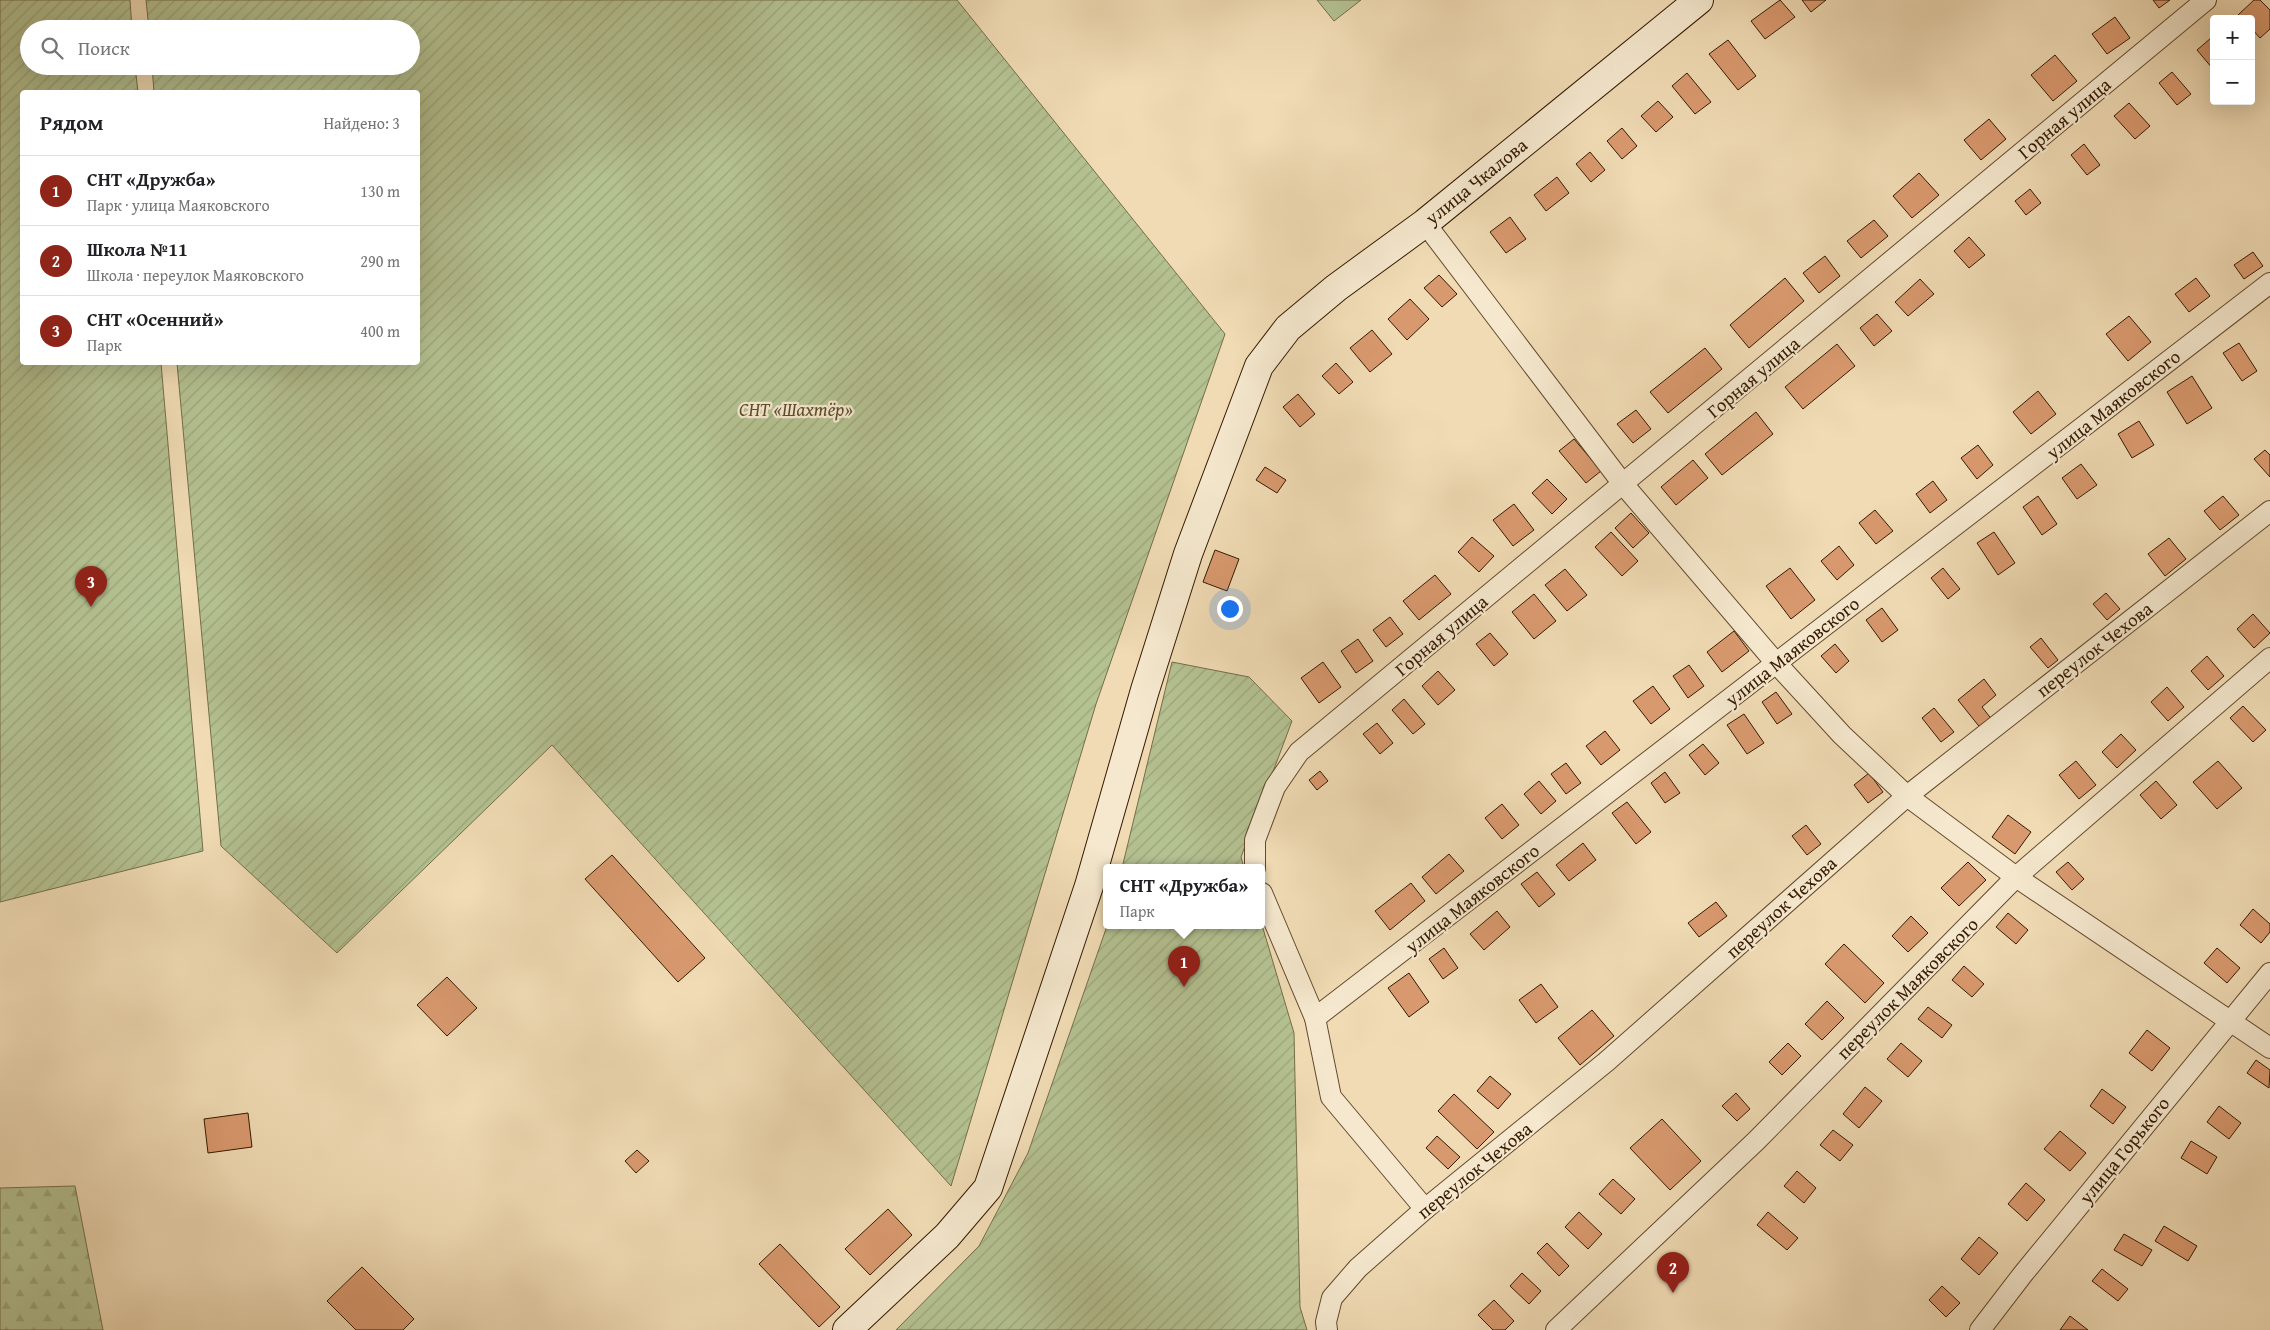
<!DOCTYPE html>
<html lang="ru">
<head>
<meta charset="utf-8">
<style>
	:root { --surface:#fff; --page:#f6f6f6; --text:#202124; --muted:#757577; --line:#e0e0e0; --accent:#8f2418 }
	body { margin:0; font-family:"Gentium Book Plus",serif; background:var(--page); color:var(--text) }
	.controls { position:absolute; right:15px; top:15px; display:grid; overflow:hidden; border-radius:5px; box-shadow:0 5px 20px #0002 }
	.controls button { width:45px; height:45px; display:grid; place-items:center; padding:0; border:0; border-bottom:1px solid var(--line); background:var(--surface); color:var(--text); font:25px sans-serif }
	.you { position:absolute; left:1229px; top:608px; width:18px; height:18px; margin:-12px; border:4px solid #fff; border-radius:50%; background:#1a73e8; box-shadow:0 0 0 8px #1a73e833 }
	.badge { display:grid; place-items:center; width:32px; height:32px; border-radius:50%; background:var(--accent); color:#fff; font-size:16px; font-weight:700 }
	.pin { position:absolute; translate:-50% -41px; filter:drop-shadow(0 1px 2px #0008) }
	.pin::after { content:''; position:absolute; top:26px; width:18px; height:15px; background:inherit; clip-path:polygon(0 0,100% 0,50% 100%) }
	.popup { position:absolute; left:1103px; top:864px; width:162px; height:65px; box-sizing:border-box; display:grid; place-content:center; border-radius:5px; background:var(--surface); filter:drop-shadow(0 1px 4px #0005); font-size:16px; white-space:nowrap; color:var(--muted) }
	.popup b { font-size:19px; color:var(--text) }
	.popup::after { content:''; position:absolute; left:50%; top:100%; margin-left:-10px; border:10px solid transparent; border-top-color:var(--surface) }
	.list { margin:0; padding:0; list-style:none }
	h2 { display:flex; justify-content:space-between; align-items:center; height:65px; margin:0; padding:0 20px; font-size:21px }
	h2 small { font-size:16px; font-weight:400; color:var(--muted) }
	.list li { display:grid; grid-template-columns:32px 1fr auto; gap:15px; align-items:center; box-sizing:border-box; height:70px; padding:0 20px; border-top:1px solid var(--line) }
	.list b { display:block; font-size:19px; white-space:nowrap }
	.list p { margin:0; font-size:16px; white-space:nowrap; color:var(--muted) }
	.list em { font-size:16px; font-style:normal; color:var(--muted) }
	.icon { flex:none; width:28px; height:28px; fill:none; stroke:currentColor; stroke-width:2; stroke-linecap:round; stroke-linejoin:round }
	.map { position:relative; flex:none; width:2270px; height:1330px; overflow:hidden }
	.search { position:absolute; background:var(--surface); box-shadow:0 5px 20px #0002; left:20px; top:20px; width:400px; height:55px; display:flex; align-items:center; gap:12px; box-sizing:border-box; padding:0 18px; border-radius:28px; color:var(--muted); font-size:19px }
	.panel { position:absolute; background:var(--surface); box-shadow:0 5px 20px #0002; left:20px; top:90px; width:400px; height:275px; border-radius:5px }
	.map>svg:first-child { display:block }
</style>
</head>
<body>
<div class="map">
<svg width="2270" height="1330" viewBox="0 0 2270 1330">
	<defs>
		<pattern id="forest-firs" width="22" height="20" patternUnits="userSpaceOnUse" patternTransform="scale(1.25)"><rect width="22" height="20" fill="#b4c191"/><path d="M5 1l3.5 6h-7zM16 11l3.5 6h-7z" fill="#9ba57b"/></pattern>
		<pattern id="garden-furrows" width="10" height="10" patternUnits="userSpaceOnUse" patternTransform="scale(1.25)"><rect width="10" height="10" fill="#b4c191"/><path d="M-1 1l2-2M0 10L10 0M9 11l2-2" fill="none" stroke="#9ba57b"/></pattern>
	</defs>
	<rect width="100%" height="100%" fill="#f0dbb4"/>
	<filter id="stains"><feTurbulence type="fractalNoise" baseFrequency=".004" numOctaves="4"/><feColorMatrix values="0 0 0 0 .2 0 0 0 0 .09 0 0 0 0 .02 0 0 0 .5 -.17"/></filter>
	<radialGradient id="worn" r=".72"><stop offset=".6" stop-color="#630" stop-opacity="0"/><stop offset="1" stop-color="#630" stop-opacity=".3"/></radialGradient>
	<polygon fill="url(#forest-firs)" stroke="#746e48" points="75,1186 103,1330 0,1330 0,1188"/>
	<g fill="url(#garden-furrows)" stroke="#746e48">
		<polygon points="0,0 130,0 132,29 29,29 29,66 135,66 138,92 22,92 22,362 161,363 203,851 0,902"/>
		<polygon points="146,0 957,0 1225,334 1096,704 951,1186 552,745 337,953 221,846 177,363 418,362 418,92 154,92 152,66 411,66 411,29 149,29"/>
		<polygon points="1172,662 1249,677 1292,721 1241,857 1244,868 1122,868"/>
		<polygon points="1262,925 1294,1033 1300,1307 1307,1330 896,1330 979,1246 1028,1153 1107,926"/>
	</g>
	<polygon fill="#b4c191" stroke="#746e48" points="1317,0 1361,0 1334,21"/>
	<g fill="#d9996e" stroke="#351a00">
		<polygon points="1780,0 1795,17 1765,39 1751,21"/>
		<polygon points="1802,0 1826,0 1811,12"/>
		<polygon points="2153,0 2170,0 2159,8"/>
		<polygon points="2254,0 2260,0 2270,10 2270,29 2260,38 2251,28 2251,19 2242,19 2238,15"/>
		<polygon points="2115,17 2130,38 2107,54 2092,34"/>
		<polygon points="2211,38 2214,42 2213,69 2197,50"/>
		<polygon points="1728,40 1756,76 1738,90 1709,54"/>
		<polygon points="2055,55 2077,81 2053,101 2031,75"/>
		<polygon points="2172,72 2191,94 2177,105 2159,83"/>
		<polygon points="1687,73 1711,102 1695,114 1672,86"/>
		<polygon points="1658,101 1673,117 1656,132 1641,116"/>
		<polygon points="2129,103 2150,126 2135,139 2114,116"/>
		<polygon points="1989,119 2006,139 1981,160 1964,140"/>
		<polygon points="1622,128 1637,146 1622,159 1607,141"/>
		<polygon points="2084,144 2100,165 2087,175 2071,155"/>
		<polygon points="1590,152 1605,170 1591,182 1576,164"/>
		<polygon points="1919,173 1939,195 1912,218 1893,196"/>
		<polygon points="1557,177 1569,193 1546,211 1534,195"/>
		<polygon points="2030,189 2041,203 2026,215 2015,201"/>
		<polygon points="1510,217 1526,239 1506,253 1490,232"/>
		<polygon points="1874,220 1888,236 1861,258 1847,241"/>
		<polygon points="1969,237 1985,255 1969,268 1954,251"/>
		<polygon points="2253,252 2263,266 2244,279 2234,265"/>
		<polygon points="1825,256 1840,276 1819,293 1803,273"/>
		<polygon points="1439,275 1457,294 1442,307 1424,288"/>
		<polygon points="1785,278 1804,301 1749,348 1730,325"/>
		<polygon points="2196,278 2210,296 2189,312 2175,294"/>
		<polygon points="1920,279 1934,294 1908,316 1895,302"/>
		<polygon points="1410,299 1429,319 1407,340 1388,319"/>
		<polygon points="1877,314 1892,331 1874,346 1860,328"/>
		<polygon points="2129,316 2151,342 2128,361 2106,334"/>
		<polygon points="1372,330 1392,354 1370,372 1350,348"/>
		<polygon points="2239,343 2257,371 2242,381 2223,353"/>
		<polygon points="1837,344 1855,366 1803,409 1785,387"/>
		<polygon points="1705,348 1722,369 1668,413 1650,392"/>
		<polygon points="1336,363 1353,382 1339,394 1322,376"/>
		<polygon points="2192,376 2212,408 2187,424 2167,392"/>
		<polygon points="2038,391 2056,414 2031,434 2013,412"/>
		<polygon points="1298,394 1315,414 1300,427 1283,407"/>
		<polygon points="1636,410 1651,429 1633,443 1617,424"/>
		<polygon points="1756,412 1773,434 1722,475 1705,454"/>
		<polygon points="2139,421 2154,445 2132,458 2118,434"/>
		<polygon points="1574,439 1601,471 1586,483 1559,451"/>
		<polygon points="1978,445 1993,465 1977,479 1961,458"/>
		<polygon points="2265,450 2270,455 2270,477 2254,459"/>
		<polygon points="1693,460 1708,478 1676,505 1661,487"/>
		<polygon points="2081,464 2097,485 2077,499 2062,478"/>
		<polygon points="1265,467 1286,480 1277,493 1256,480"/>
		<polygon points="1547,479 1567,499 1552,514 1532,493"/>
		<polygon points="1933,481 1947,500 1930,513 1916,494"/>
		<polygon points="2038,496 2057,524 2042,535 2023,507"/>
		<polygon points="2223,496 2239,515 2220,530 2204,511"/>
		<polygon points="1514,504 1534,530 1513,546 1493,520"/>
		<polygon points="1875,510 1893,531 1876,544 1859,523"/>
		<polygon points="1631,513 1649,533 1633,548 1615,528"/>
		<polygon points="1611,532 1638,561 1622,576 1595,547"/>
		<polygon points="1994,532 2015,563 1998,575 1977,543"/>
		<polygon points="1472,537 1494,556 1479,572 1458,552"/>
		<polygon points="2169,538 2186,559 2165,576 2148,554"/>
		<polygon points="1839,546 1854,565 1837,580 1821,561"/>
		<polygon points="1215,550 1239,559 1227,591 1203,582"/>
		<polygon points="1790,568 1815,600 1791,619 1766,586"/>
		<polygon points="1943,568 1960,589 1948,599 1931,578"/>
		<polygon points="1565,569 1587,595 1567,611 1545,585"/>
		<polygon points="1435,575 1451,594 1419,620 1403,601"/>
		<polygon points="2106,593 2120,609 2107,620 2093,604"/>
		<polygon points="1534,594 1556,621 1534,639 1512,612"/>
		<polygon points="1882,608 1898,630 1882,642 1866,620"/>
		<polygon points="2253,614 2270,633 2254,648 2237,629"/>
		<polygon points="1390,617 1403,634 1386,647 1373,630"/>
		<polygon points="1734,631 1749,651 1722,672 1707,652"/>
		<polygon points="1490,633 1508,654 1494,666 1476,644"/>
		<polygon points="2041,638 2058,660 2048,668 2030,647"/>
		<polygon points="1358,639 1373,661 1356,673 1341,651"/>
		<polygon points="1835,644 1849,661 1836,673 1821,656"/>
		<polygon points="2207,656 2224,676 2208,690 2191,671"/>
		<polygon points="1323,662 1341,687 1319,703 1301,678"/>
		<polygon points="1689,665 1704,686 1688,698 1673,676"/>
		<polygon points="1438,671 1455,690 1438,705 1422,686"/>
		<polygon points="1984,679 1996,695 1982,707 1993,721 1982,730 1958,700"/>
		<polygon points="1653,686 1670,709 1651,724 1633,701"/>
		<polygon points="2167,687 2184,707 2168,721 2151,702"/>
		<polygon points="1776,692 1792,714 1777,724 1762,702"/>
		<polygon points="1404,699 1425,724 1413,734 1392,710"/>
		<polygon points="2243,706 2266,730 2253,742 2230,718"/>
		<polygon points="1934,708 1954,732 1941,742 1922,718"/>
		<polygon points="1744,714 1764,743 1747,754 1727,725"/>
		<polygon points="1377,723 1393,743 1380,754 1363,734"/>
		<polygon points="1605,731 1620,750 1601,765 1586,746"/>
		<polygon points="2121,734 2136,750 2117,768 2102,752"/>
		<polygon points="1703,744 1719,763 1705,775 1689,755"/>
		<polygon points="2076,761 2096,785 2079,799 2059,775"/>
		<polygon points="2218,761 2242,788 2217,809 2193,782"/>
		<polygon points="1566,763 1581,783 1566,794 1551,774"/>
		<polygon points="1320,771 1328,781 1317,790 1309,780"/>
		<polygon points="1665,772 1680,793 1665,803 1651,783"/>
		<polygon points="1869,773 1883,792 1868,803 1854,785"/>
		<polygon points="1539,781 1556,801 1541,814 1524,794"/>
		<polygon points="2156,781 2177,805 2161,819 2140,795"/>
		<polygon points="1627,802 1651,832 1636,844 1612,813"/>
		<polygon points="1502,804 1519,825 1502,839 1485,818"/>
		<polygon points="2008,815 2031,832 2015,854 1992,837"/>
		<polygon points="1806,825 1821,844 1807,855 1792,836"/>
		<polygon points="1583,843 1596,860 1569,881 1556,865"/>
		<polygon points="1449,854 1464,871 1436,894 1422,877"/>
		<polygon points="612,855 705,958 678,982 585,879"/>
		<polygon points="1968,862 1986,880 1959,906 1941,888"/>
		<polygon points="2068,862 2084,879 2072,890 2056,872"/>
		<polygon points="1537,872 1555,894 1539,907 1521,884"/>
		<polygon points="1411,883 1425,901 1390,930 1375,911"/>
		<polygon points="1716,902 1727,916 1699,937 1688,923"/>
		<polygon points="2253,909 2270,924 2270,932 2261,943 2240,925"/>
		<polygon points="1497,911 1510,927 1484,950 1470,934"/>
		<polygon points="2008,913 2028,930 2016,944 1996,927"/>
		<polygon points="1911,916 1928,933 1908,952 1892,936"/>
		<polygon points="1844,944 1884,983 1865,1003 1825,964"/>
		<polygon points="1444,948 1458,968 1443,979 1429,959"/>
		<polygon points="2217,948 2240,968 2227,983 2204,963"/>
		<polygon points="1964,966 1984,984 1972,997 1952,980"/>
		<polygon points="1409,973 1429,1002 1409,1017 1388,988"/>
		<polygon points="447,977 477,1008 447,1036 417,1005"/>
		<polygon points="1541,984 1558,1007 1536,1023 1519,1000"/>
		<polygon points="1827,1001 1844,1018 1822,1040 1805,1024"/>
		<polygon points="1928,1007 1952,1025 1942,1038 1918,1019"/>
		<polygon points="1592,1010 1614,1036 1580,1065 1558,1038"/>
		<polygon points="2147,1030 2170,1048 2152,1071 2129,1053"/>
		<polygon points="1788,1043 1801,1056 1782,1075 1769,1062"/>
		<polygon points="1901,1043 1922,1061 1908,1077 1887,1059"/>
		<polygon points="2256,1060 2270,1070 2269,1088 2247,1073"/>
		<polygon points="1490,1076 1511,1094 1498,1109 1477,1091"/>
		<polygon points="1865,1087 1882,1101 1859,1128 1843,1114"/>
		<polygon points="2102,1089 2126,1107 2113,1124 2090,1106"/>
		<polygon points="1736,1093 1750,1109 1737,1121 1722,1106"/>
		<polygon points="1454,1094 1494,1132 1477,1149 1438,1111"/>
		<polygon points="2219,1106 2241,1123 2229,1139 2207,1122"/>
		<polygon points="248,1113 252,1147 208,1153 204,1119"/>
		<polygon points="1662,1119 1701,1161 1670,1190 1630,1148"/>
		<polygon points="1833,1130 1853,1145 1840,1161 1820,1145"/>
		<polygon points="2060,1131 2086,1153 2070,1171 2044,1149"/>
		<polygon points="1437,1136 1460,1157 1448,1169 1426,1148"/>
		<polygon points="2191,1141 2217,1157 2207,1174 2181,1158"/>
		<polygon points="637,1150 649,1161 636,1173 625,1161"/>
		<polygon points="1797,1171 1816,1188 1804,1203 1784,1186"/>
		<polygon points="1613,1179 1635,1199 1621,1214 1599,1194"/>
		<polygon points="2026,1183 2045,1200 2027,1221 2008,1204"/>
		<polygon points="888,1209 912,1235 870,1275 845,1249"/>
		<polygon points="1579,1212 1602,1234 1588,1249 1565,1227"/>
		<polygon points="1768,1212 1798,1238 1787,1250 1757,1225"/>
		<polygon points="2164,1226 2197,1246 2188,1261 2155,1241"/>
		<polygon points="2124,1234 2152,1250 2142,1266 2114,1250"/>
		<polygon points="1979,1237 1998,1253 1979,1275 1961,1259"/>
		<polygon points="1547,1243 1569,1266 1559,1276 1537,1253"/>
		<polygon points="780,1244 840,1307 819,1327 759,1264"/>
		<polygon points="362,1267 414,1319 403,1330 356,1330 327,1301"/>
		<polygon points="2102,1269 2128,1289 2118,1301 2092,1281"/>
		<polygon points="1522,1273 1541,1291 1529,1304 1510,1286"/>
		<polygon points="1942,1286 1960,1303 1946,1317 1929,1300"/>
		<polygon points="1494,1300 1514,1321 1505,1330 1493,1330 1478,1315"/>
		<polygon points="2070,1316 2088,1330 2060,1330"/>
	</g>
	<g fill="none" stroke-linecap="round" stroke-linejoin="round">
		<defs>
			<g id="minor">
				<polyline points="1425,223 1623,484 1776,663 1842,735 1907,796 2016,877 2270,1048"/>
				<polyline points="1255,868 1255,840 1275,787 1299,752 2206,0"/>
				<polyline points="1262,893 1315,1018 1331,1097 1425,1209"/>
				<polyline points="1315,1018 2270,283"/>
				<polyline points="1327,1330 1326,1322 1332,1298 1358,1268 1425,1209 1606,1062 1907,796 2270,511"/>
				<polyline points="1556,1330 1756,1141 2016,877 2270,658"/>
				<polyline points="1980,1330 2023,1274 2270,973"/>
			</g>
			<polyline id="secondary" points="847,1330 947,1236 988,1188 1089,886 1145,690 1188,554 1259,366 1288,328 1336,288 1425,223 1699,0"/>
		</defs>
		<use href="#minor" stroke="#644a2d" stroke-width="22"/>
		<use href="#secondary" stroke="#351a00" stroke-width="30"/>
		<use href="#minor" stroke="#f5e8ce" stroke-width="20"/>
		<use href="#secondary" stroke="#f5e8ce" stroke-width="28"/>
	</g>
	<g text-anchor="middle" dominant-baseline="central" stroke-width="4.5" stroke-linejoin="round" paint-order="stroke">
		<g font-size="19" fill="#351a00" stroke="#f5e8ce">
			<text transform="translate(2064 118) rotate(-40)">Горная улица</text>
			<text transform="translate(1476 181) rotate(-39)">улица Чкалова</text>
			<text transform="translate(1753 377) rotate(-40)">Горная улица</text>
			<text transform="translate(2113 404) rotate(-38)">улица Маяковского</text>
			<text transform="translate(1441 635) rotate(-40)">Горная улица</text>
			<text transform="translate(2094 649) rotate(-38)">переулок Чехова</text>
			<text transform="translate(1792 651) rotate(-38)">улица Маяковского</text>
			<text transform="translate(1472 898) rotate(-38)">улица Маяковского</text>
			<text transform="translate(1781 907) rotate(-42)">переулок Чехова</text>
			<text transform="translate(1907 988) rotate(-45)">переулок Маяковского</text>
			<text transform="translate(2124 1150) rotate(-51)">улица Горького</text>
			<text transform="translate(1474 1170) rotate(-39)">переулок Чехова</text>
		</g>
		<g font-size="19" font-style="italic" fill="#5b4c2c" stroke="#f5e8ce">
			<text x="796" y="409">СНТ «Шахтёр»</text>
		</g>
	</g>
	<rect width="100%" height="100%" filter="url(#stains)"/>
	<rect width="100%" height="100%" fill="url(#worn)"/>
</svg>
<div class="controls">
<button>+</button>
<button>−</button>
</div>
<div class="you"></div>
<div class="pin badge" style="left:1184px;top:987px">1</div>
<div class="popup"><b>СНТ «Дружба»</b>Парк</div>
<div class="pin badge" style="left:1673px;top:1293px">2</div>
<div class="pin badge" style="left:91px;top:607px">3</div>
<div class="search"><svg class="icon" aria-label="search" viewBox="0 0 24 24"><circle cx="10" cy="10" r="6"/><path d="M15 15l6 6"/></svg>Поиск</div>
<section class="panel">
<h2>Рядом<small>Найдено: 3</small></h2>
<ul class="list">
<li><span class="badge">1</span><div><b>СНТ «Дружба»</b><p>Парк · улица Маяковского</p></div><em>130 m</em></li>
<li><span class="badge">2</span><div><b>Школа №11</b><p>Школа · переулок Маяковского</p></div><em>290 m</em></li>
<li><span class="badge">3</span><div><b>СНТ «Осенний»</b><p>Парк</p></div><em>400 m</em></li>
</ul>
</section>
</div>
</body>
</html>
